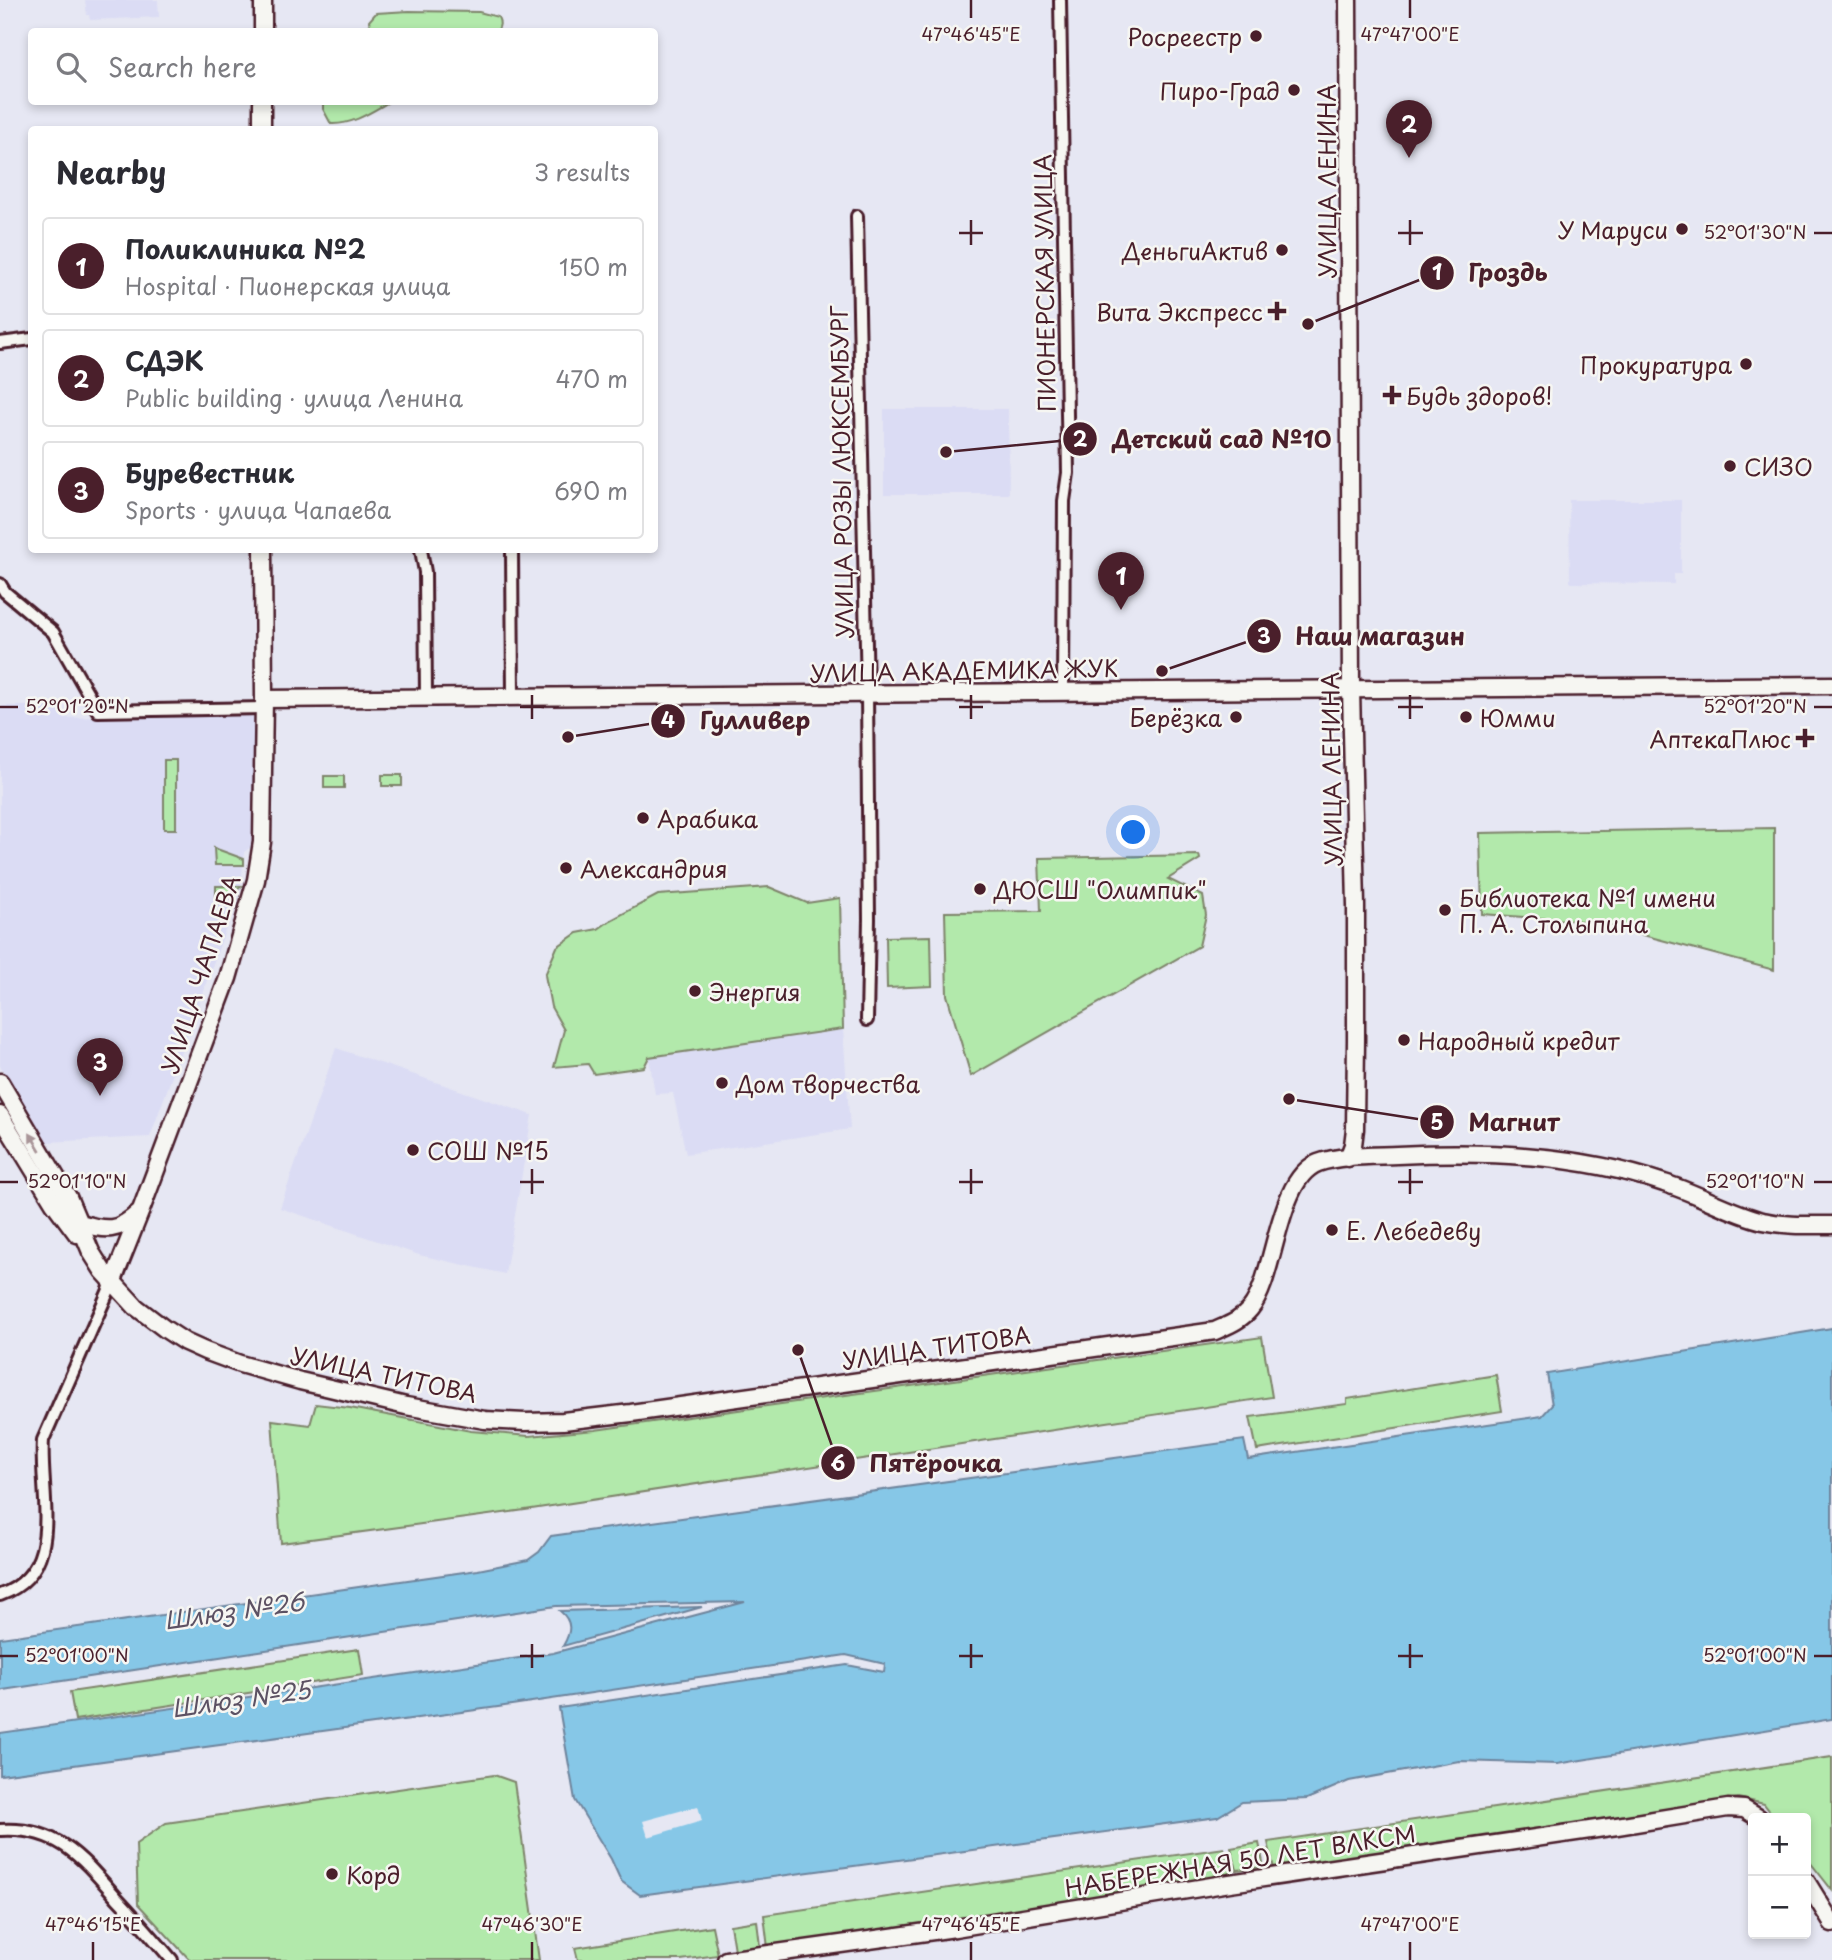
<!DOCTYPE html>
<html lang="en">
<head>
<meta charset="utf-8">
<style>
	:root { --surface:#fff; --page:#f7f7f7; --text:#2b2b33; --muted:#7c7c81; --line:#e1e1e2; --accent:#4a1f2b }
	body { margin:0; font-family:"Playpen Sans",sans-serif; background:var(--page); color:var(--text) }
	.controls { position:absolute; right:21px; bottom:21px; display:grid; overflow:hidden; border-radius:7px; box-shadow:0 4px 10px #0003 }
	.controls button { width:63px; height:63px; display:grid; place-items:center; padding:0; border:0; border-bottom:2px solid var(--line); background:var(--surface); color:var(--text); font:35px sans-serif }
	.you { position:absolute; left:1134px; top:833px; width:24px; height:24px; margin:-18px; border:5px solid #fff; border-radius:50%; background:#1a73e8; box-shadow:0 0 0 10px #1a73e833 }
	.badge { display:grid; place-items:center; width:46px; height:46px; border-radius:50%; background:var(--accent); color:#fff; font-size:23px; font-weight:700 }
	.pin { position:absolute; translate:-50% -58px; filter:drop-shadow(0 2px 4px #0008) }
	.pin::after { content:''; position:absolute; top:37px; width:24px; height:21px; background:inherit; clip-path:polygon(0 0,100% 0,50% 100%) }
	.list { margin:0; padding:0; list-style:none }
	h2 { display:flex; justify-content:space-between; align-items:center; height:91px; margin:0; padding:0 28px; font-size:30px }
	h2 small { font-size:23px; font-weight:400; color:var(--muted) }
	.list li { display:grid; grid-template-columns:46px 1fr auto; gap:21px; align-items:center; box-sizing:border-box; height:98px; margin:0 14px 14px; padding:0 14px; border:2px solid var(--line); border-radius:7px }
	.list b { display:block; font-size:26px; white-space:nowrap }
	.list p { margin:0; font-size:23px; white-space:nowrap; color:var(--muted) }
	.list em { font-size:23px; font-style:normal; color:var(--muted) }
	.icon { flex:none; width:38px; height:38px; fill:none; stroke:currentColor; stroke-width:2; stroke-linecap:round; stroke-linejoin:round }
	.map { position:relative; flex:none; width:1832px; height:1960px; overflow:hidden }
	.search { position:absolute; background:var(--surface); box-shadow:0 4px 10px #0003; left:28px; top:28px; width:630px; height:77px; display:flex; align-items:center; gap:18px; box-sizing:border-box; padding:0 24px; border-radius:7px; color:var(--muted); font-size:26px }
	.panel { position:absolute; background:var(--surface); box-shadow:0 4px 10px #0003; left:28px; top:126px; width:630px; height:427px; border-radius:7px }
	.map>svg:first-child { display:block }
</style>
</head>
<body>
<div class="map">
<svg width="1832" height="1960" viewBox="0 0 1832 1960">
	<rect width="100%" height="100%" fill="#e6e7f3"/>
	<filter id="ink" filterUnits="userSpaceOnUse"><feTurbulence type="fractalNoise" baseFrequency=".0143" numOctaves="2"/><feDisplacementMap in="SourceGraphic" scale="14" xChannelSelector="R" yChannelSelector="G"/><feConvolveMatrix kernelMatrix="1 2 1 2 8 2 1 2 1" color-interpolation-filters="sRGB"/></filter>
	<g filter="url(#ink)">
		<g fill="#dbdcf4">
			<polygon points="85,0 158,0 159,17 90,20 89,15 87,15"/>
			<polygon points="884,409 1008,409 1009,494 884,494"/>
			<polygon points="1569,500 1681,500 1681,574 1674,574 1674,584 1570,583"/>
			<polygon points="0,706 61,706 62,718 253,713 254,815 251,847 244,852 241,887 150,1137 47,1142 0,1066"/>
			<polygon points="843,1029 850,1129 686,1154 673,1093 655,1094 649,1057"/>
			<polygon points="336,1048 532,1115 505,1274 419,1255 280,1208"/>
		</g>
		<g fill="#b2e9ab" stroke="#7e846b" stroke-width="2">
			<path d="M409,11L479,12L498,17C501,23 500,26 497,32L371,31L369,21L376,13Z"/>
			<path d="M323,102H389C370,113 352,125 331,124L323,109Z"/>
			<rect x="164" y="760" width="12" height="69"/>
			<rect x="382" y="775" width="20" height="11"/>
			<rect x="324" y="776" width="20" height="12"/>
			<polygon points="1774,828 1774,970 1594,922 1482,914 1480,833"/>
			<polygon points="214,848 244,859 244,865 215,865"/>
			<polygon points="1199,855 1200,859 1168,879 1203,896 1206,915 1199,946 971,1076 947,995 945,912 1041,911 1039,858"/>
			<polygon points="216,886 242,886 216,905"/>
			<polygon points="769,887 807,903 840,898 843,1029 649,1057 644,1067 594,1074 588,1064 554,1067 564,1030 551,1007 545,975 557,947 577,933 598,929 611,920 658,895"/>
			<polygon points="931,936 932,986 887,988 886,937"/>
			<polygon points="1262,1337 1272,1397 525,1510 281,1543 272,1420 310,1425 316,1404 350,1408 471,1431 529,1436 595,1430"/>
			<polygon points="1496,1375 1502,1411 1257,1450 1250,1417 1347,1404 1347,1399"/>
			<polygon points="359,1649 363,1675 75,1720 70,1692"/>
			<polygon points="1832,1757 1832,1890 1806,1857 1806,1818 1775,1818 1764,1804 1738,1798 1274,1869 1268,1842"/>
			<polygon points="494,1775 514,1782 539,1960 190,1960 138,1904 136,1844 166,1823"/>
			<polygon points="1259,1843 1264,1867 1237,1870 1231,1848"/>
			<polygon points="1224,1848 1233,1876 768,1948 764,1915"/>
			<polygon points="757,1921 760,1946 734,1950 730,1925"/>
			<polygon points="712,1926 718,1955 681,1960 578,1960 575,1948"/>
		</g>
		<g fill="#86c7e7" stroke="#6e849c" stroke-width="2">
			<polygon points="1832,1328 1832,1719 1557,1764 1459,1761 1349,1781 1307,1799 1242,1802 1217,1817 640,1895 621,1881 611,1859 575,1800 559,1708 847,1665 884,1672 885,1664 846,1655 498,1707 0,1775 0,1733 553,1653 745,1602 556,1606 3,1690 0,1691 0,1638 478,1570 528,1560 539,1552 551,1536 1244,1440 1248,1459 1542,1416 1552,1405 1547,1374"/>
			<path d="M702,1607L563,1646C571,1632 573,1622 560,1611Z"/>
		</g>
		<polygon fill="#e6e7f3" points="698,1806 702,1821 648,1837 643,1821"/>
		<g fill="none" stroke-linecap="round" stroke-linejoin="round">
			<defs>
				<g id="street">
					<polyline points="1060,0 1068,473 1064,501 1063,692"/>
					<polyline points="857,216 867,693 869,919 867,1020"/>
					<polyline points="0,343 32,339"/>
					<polyline points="421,550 425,572 426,697"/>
					<polyline points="512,550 513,696"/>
					<polyline points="0,584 5,592 53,632 98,711 264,708"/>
					<path d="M0,1595C67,1571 39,1494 43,1440L112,1283"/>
					<path d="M0,1830C58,1826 83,1859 117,1898C136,1918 154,1939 172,1960"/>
				</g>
				<g id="secondary">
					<polyline points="1348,0 1351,689 1356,906 1356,1040 1355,1129 1353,1145 1348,1158"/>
					<polyline points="263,32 263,0"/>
					<polyline points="262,130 262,102"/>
					<polyline points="264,699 1832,685"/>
					<path d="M0,1082L68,1197L91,1252L103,1271L136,1307L165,1329L185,1342L205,1351L240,1364L300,1381L406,1406L485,1420L525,1422L563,1421L631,1413L1215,1331C1228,1325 1240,1321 1250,1309C1276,1278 1276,1179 1318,1163C1340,1155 1374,1156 1397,1155C1487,1151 1578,1154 1664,1183C1697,1193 1730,1213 1763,1221C1786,1226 1809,1225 1832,1225"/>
					<polyline points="0,1115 54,1203 77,1234"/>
					<path d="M80,1223C106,1231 118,1232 138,1213"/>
					<polyline points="112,1283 141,1210 228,978 256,880 262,842 264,699 263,550"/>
					<polyline points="1806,1881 1832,1923"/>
					<polyline points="726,1960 955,1928 1230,1883 1617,1826 1728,1808 1744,1809 1759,1818"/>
				</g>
			</defs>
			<use href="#street" stroke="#4a1f2b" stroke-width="16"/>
			<use href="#secondary" stroke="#4a1f2b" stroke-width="21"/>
			<use href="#street" stroke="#f6f6f2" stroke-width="10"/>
			<use href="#secondary" stroke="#f6f6f2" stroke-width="16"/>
		</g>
		<defs><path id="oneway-solid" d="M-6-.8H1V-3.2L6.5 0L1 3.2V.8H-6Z" transform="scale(1.75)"/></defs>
		<use fill="#a99598" href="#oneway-solid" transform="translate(35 1142) rotate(-121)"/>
	</g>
	<path fill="none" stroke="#4a1f2b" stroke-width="2.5" d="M971,0V18M1410,0V18M971,220V245M1410,220V245M959,233H983M1398,233H1423M1814,233H1832M532,695V719M971,695V719M1410,695V719M0,707H18M520,707H544M959,707H983M1398,707H1423M1814,707H1832M532,1169V1194M971,1169V1194M1410,1169V1194M0,1182H18M520,1182H544M959,1182H983M1398,1182H1423M1814,1182H1832M532,1644V1668M971,1644V1668M1410,1644V1668M0,1656H18M520,1656H544M959,1656H983M1398,1656H1423M1814,1656H1832M93,1942V1960M532,1942V1960M971,1942V1960M1410,1942V1960"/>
	<g fill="#4a1f2b" stroke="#f6f6f2" stroke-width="2.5">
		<circle cx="1256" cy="36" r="7"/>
		<circle cx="1294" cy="90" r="7"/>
		<circle cx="1682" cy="229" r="7"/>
		<circle cx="1282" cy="250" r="7"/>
		<path d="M1273.5 300.5h7v7h7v7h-7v7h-7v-7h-7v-7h7z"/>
		<circle cx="1746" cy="364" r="7"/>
		<path d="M1388.5 384.5h7v7h7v7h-7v7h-7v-7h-7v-7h7z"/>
		<circle cx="1730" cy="466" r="7"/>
		<circle cx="1236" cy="717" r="7"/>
		<circle cx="1466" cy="717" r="7"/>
		<path d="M1801.5 727.5h7v7h7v7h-7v7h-7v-7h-7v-7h7z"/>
		<circle cx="643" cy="818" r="7"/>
		<circle cx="566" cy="868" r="7"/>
		<circle cx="980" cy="889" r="7"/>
		<circle cx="1445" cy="910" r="7"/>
		<circle cx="695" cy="991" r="7"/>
		<circle cx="1404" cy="1040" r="7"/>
		<circle cx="722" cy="1083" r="7"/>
		<circle cx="413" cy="1150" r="7"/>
		<circle cx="1332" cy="1230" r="7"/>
		<circle cx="332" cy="1874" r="7"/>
	</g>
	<g text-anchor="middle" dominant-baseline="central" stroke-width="5" stroke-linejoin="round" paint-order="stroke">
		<g font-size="23" fill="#4a1f2b" stroke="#f6f6f2" text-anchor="start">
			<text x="1242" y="36" text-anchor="end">Росреестр</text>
			<text x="1280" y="90" text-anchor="end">Пиро-Град</text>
			<text x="1668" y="229" text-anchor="end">У Маруси</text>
			<text x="1268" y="250" text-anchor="end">ДеньгиАктив</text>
			<text x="1263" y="311" text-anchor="end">Вита Экспресс</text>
			<text x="1732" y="364" text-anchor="end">Прокуратура</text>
			<text x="1406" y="395">Будь здоров!</text>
			<text x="1744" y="466">СИЗО</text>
			<text x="1222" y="717" text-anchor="end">Берёзка</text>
			<text x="1480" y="717">Юмми</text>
			<text x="1791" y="738" text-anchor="end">АптекаПлюс</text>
			<text x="657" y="818">Арабика</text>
			<text x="580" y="868">Александрия</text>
			<text x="994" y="889">ДЮСШ "Олимпик"</text>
			<text x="1459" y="897">Библиотека №1 имени<tspan x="1459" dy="26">П. А. Столыпина</tspan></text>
			<text x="709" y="991">Энергия</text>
			<text x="1418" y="1040">Народный кредит</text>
			<text x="736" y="1083">Дом творчества</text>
			<text x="427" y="1150">СОШ №15</text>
			<text x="1346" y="1230">Е. Лебедеву</text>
			<text x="346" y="1874">Корд</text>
		</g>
		<g font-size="23" fill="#4a1f2b" stroke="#f6f6f2">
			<text transform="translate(1326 181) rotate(-90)">УЛИЦА ЛЕНИНА</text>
			<text transform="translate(1044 283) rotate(-91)">ПИОНЕРСКАЯ УЛИЦА</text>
			<text transform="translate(841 472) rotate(-91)">УЛИЦА РОЗЫ ЛЮКСЕМБУРГ</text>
			<text transform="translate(964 670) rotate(-1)">УЛИЦА АКАДЕМИКА ЖУК</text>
			<text transform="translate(1331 769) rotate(-91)">УЛИЦА ЛЕНИНА</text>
			<text transform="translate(200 974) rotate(-72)">УЛИЦА ЧАПАЕВА</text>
			<text transform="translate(936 1347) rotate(-8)">УЛИЦА ТИТОВА</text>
			<text transform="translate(384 1374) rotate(12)">УЛИЦА ТИТОВА</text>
			<text transform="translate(1240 1860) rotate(-9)">НАБЕРЕЖНАЯ 50 ЛЕТ ВЛКСМ</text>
		</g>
		<g font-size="24" font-style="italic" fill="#5c5163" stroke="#f6f6f2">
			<text transform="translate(234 1610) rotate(-8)">Шлюз №26</text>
			<text transform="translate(241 1698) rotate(-8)">Шлюз №25</text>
		</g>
	</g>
	<g font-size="18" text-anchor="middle" fill="#4a1f2b" stroke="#f6f6f2" stroke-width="5" stroke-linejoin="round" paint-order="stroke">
		<text x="971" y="41">47°46'45"E</text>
		<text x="1410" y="41">47°47'00"E</text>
		<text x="1755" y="239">52°01'30"N</text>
		<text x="77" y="713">52°01'20"N</text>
		<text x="1755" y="713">52°01'20"N</text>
		<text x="77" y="1188">52°01'10"N</text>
		<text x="1755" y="1188">52°01'10"N</text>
		<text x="77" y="1662">52°01'00"N</text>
		<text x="1755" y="1662">52°01'00"N</text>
		<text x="93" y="1931">47°46'15"E</text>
		<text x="532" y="1931">47°46'30"E</text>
		<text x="971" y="1931">47°46'45"E</text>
		<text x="1410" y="1931">47°47'00"E</text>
	</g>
	<path fill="none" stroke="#4a1f2b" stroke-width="2.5" d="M1308 324L1437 273M946 452L1080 439M1162 671L1264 636M568 737L668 721M1289 1099L1437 1122M798 1350L838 1463"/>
	<g fill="#4a1f2b" stroke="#f6f6f2" stroke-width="2.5">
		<circle cx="1308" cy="324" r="7"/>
		<circle cx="946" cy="452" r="7"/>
		<circle cx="1162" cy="671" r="7"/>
		<circle cx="568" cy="737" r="7"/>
		<circle cx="1289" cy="1099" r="7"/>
		<circle cx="798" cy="1350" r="7"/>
		<circle cx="1437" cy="273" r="18"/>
		<circle cx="1080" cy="439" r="18"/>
		<circle cx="1264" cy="636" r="18"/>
		<circle cx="668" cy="721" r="18"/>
		<circle cx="1437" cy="1122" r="18"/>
		<circle cx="838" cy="1463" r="18"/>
	</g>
	<g font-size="21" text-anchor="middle" font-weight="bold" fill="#fff">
		<text x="1437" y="280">1</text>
		<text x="1080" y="447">2</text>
		<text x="1264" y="644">3</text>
		<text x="668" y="728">4</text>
		<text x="1437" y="1130">5</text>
		<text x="838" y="1471">6</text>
	</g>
	<g font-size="24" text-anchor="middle" font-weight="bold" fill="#4a1f2b" stroke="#f6f6f2" stroke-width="5" stroke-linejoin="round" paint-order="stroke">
		<text x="1508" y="281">Гроздь</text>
		<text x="1222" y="448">Детский сад №10</text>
		<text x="1380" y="645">Наш магазин</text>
		<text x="755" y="729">Гулливер</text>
		<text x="1514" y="1131">Магнит</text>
		<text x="936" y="1472">Пятёрочка</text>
	</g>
</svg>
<div class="controls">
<button>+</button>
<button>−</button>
</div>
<div class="you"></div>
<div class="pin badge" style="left:1121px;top:610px">1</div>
<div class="pin badge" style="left:1409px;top:158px">2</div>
<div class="pin badge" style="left:100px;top:1096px">3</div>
<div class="search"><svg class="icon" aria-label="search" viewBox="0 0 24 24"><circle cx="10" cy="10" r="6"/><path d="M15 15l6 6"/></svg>Search here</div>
<section class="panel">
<h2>Nearby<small>3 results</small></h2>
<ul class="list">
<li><span class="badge">1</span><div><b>Поликлиника №2</b><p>Hospital · Пионерская улица</p></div><em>150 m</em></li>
<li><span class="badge">2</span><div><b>СДЭК</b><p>Public building · улица Ленина</p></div><em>470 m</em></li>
<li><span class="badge">3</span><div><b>Буревестник</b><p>Sports · улица Чапаева</p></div><em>690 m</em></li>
</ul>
</section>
</div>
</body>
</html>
